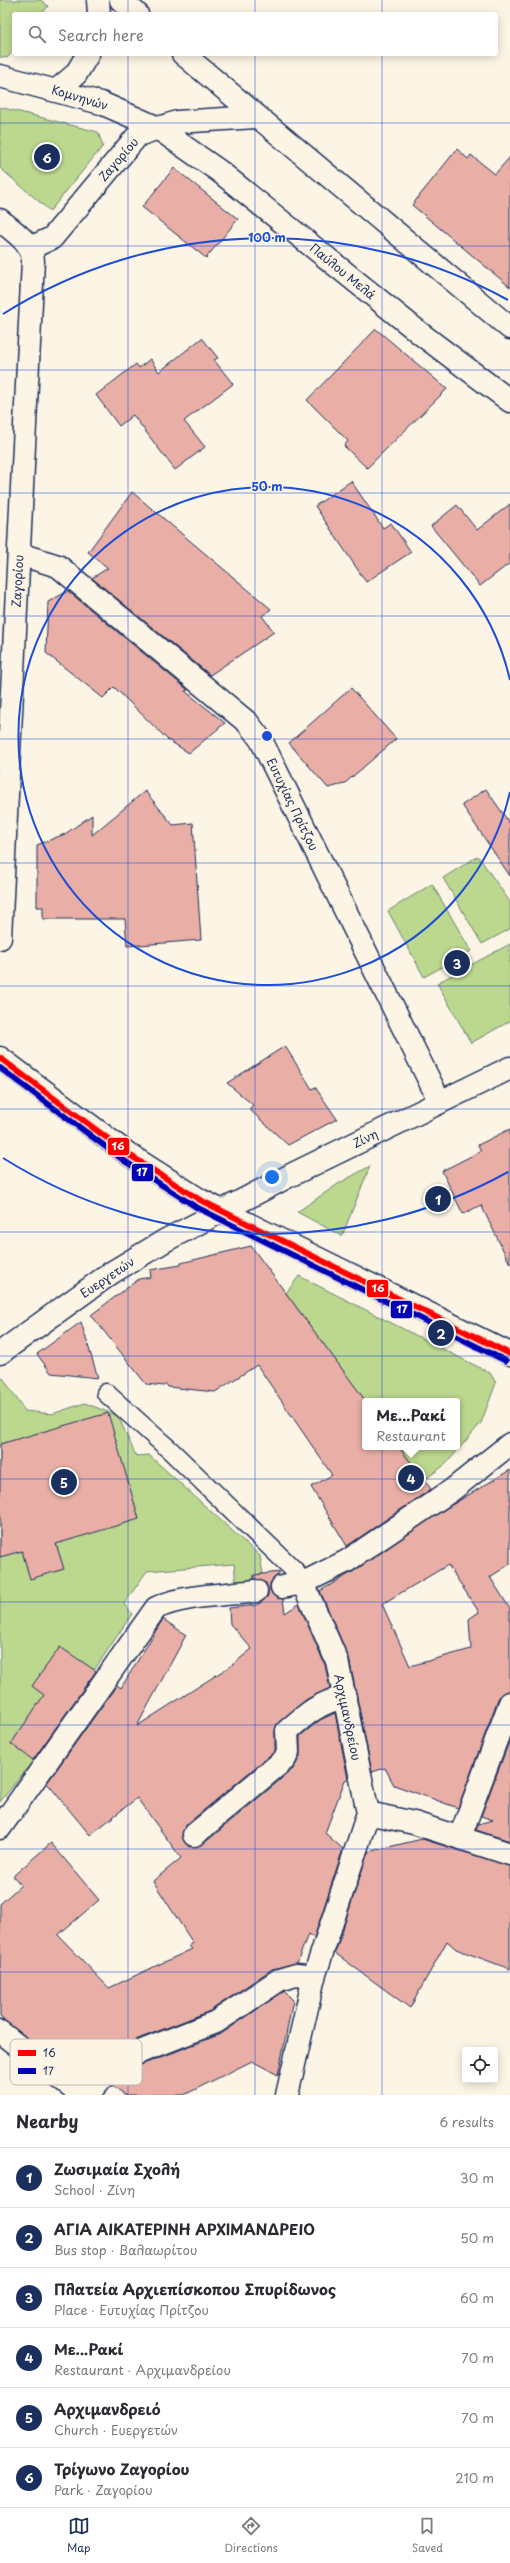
<!DOCTYPE html>
<html lang="en">
<head>
<meta charset="utf-8">
<style>
	:root { --surface:#fff; --page:#f2f2f3; --text:#2b2b33; --muted:#7c7c81; --line:#e1e1e2; --accent:#1b2f5e }
	body { margin:0; font-family:"Playpen Sans",sans-serif; background:var(--page); color:var(--text) }
	.controls { position:absolute; right:12px; bottom:12px; display:grid; overflow:hidden; border-radius:4px; box-shadow:0 2px 10px #0003 }
	.controls button { width:36px; height:36px; display:grid; place-items:center; padding:0; border:0; border-bottom:1px solid var(--line); background:var(--surface); color:var(--text); font:20px sans-serif }
	.you { position:absolute; left:272px; top:1177px; width:14px; height:14px; margin:-10px; border:3px solid #fff; border-radius:50%; background:#1a73e8; box-shadow:0 0 0 6px #1a73e833 }
	.badge { display:grid; place-items:center; width:26px; height:26px; border-radius:50%; background:var(--accent); color:#fff; font-size:13px; font-weight:700 }
	.pin { position:absolute; translate:-50% -50%; border:2px solid #fff; box-shadow:0 1px 4px #0006 }
	.popup { position:absolute; left:362px; top:1398px; width:98px; height:52px; box-sizing:border-box; display:grid; place-content:center; border-radius:4px; background:var(--surface); filter:drop-shadow(0 1px 3px #0005); font-size:13px; white-space:nowrap; color:var(--muted) }
	.popup b { font-size:15px; color:var(--text) }
	.popup::after { content:''; position:absolute; left:50%; top:100%; margin-left:-8px; border:8px solid transparent; border-top-color:var(--surface) }
	.list { margin:0; padding:0; list-style:none }
	h2 { display:flex; justify-content:space-between; align-items:center; height:52px; margin:0; padding:0 16px; font-size:17px }
	h2 small { font-size:13px; font-weight:400; color:var(--muted) }
	.list li { display:grid; grid-template-columns:26px 1fr auto; gap:12px; align-items:center; box-sizing:border-box; height:60px; padding:0 16px; border-top:1px solid var(--line) }
	.list b { display:block; font-size:15px; white-space:nowrap }
	.list p { margin:0; font-size:13px; white-space:nowrap; color:var(--muted) }
	.list em { font-size:13px; font-style:normal; color:var(--muted) }
	.icon { flex:none; width:22px; height:22px; fill:none; stroke:currentColor; stroke-width:2; stroke-linecap:round; stroke-linejoin:round }
	.map { position:relative; flex:none; width:510px; height:2095px; overflow:hidden }
	.search { position:absolute; background:var(--surface); box-shadow:0 2px 10px #0003; left:12px; right:12px; top:12px; height:44px; display:flex; align-items:center; gap:10px; box-sizing:border-box; padding:0 14px; border-radius:4px; color:var(--muted); font-size:15px }
	.sheet { height:412px; background:var(--surface) }
	nav { display:flex; justify-content:space-around; align-items:center; box-sizing:border-box; height:56px; border-top:1px solid var(--line); background:var(--surface); font-size:11px; color:var(--muted) }
	nav a { display:grid; justify-items:center; gap:2px }
	nav .on { color:var(--accent) }
	.map>svg:first-child { display:block }
</style>
</head>
<body>
<div class="map">
<svg width="510" height="2095" viewBox="0 0 510 2095">
	<rect width="100%" height="100%" fill="#fcf5e5"/>
	<filter id="ink" filterUnits="userSpaceOnUse"><feTurbulence type="fractalNoise" baseFrequency=".025" numOctaves="2"/><feDisplacementMap in="SourceGraphic" scale="8" xChannelSelector="R" yChannelSelector="G"/><feConvolveMatrix kernelMatrix="1 2 1 2 8 2 1 2 1" color-interpolation-filters="sRGB"/></filter>
	<g filter="url(#ink)">
		<g fill="#bcd78e" stroke="#6c8376">
			<polygon points="0,0 41,0 48,6 42,14 14,14 14,50 7,58 0,57"/>
			<polygon points="0,107 98,132 103,146 50,211 0,168"/>
			<polygon points="478,856 510,902 510,929 482,944 443,878"/>
			<polygon points="432,884 471,951 424,977 388,911"/>
			<polygon points="510,944 510,1021 471,1043 437,983"/>
			<polygon points="370,1166 342,1236 297,1212 338,1184"/>
			<polygon points="299,1276 490,1373 496,1383 481,1423 446,1464 424,1480 399,1447 457,1447 457,1401 365,1401 286,1293"/>
			<polygon points="3,1378 25,1411 52,1414 85,1403 118,1416 136,1456 149,1455 260,1556 263,1574 254,1576 255,1581 236,1583 234,1564 147,1571 124,1604 132,1614 33,1761 0,1802 0,1380"/>
		</g>
		<g fill="#e9afa6" stroke="#1b2f5e" fill-rule="evenodd">
			<polygon points="457,149 468,159 471,155 495,174 510,157 510,287 412,205"/>
			<polygon points="174,168 238,219 206,258 142,207"/>
			<polygon points="376,329 447,389 367,468 344,446 348,441 307,400"/>
			<polygon points="202,338 218,358 214,360 233,384 184,421 205,447 175,470 133,415 119,426 96,395 136,364 139,368 150,359 159,372"/>
			<polygon points="351,481 383,528 391,523 411,552 366,582 315,506"/>
			<polygon points="132,492 271,609 262,616 274,632 210,675 92,578 108,568 88,552"/>
			<polygon points="510,504 510,563 480,586 431,526 457,505 477,530"/>
			<polygon points="68,591 188,690 185,691 225,723 189,753 168,740 114,687 103,698 46,653 48,602"/>
			<polygon points="351,688 396,739 344,784 328,788 289,743"/>
			<polygon points="486,789 510,824 510,876 462,805"/>
			<polygon points="145,791 173,825 193,823 201,940 127,946 125,919 43,919 43,907 37,907 37,845 65,834 92,815 92,835"/>
			<polygon points="285,1046 312,1089 315,1087 337,1119 288,1145 249,1109 253,1105 227,1083"/>
			<polygon points="510,1129 510,1264 481,1205 463,1214 442,1171 481,1151 478,1145"/>
			<polygon points="251,1246 365,1400 365,1447 399,1447 431,1489 347,1546 311,1487 332,1475 257,1365 215,1392 168,1387 166,1384 164,1386 146,1384 91,1315 139,1279 151,1277 150,1270 181,1265 181,1263"/>
			<polygon points="81,1322 98,1378 51,1373 37,1354"/>
			<polygon points="108,1413 139,1519 56,1544 64,1569 30,1579 22,1551 0,1557 0,1444"/>
			<path d="M510,1470V1564L490,1577L510,1609V1691L502,1693L498,1699L458,1808L394,1785L385,1768L372,1772L349,1658L320,1591L354,1571L445,1509ZM448,1565L479,1612L469,1619L471,1649L410,1666L382,1604Z"/>
			<polygon points="280,1572 270,1583 270,1590 273,1595 283,1599 285,1613 299,1604 325,1665 330,1688 307,1699 279,1722 275,1731 275,1751 186,1825 182,1837 189,1847 202,1845 293,1769 300,1757 300,1736 320,1720 335,1713 348,1779 345,1780 325,1833 343,1849 314,1938 308,1934 297,1963 272,1969 210,2011 120,2046 99,2063 81,2073 39,2047 0,2017 0,1904 21,1885 13,1876 51,1843 99,1900 58,1935 109,1988 192,1949 189,1946 193,1943 153,1881 181,1858 137,1798 90,1835 47,1783 117,1685 121,1688 163,1619 186,1635 137,1726 232,1665 252,1649 230,1624 229,1608 257,1605 263,1601 268,1596 268,1589 266,1583 254,1579 254,1575"/>
			<polygon points="60,1647 96,1671 33,1760 11,1744 44,1695 32,1686"/>
			<polygon points="510,1739 510,1841 476,1830 478,1824 493,1820 481,1816"/>
			<polygon points="422,1839 510,1866 510,1969 456,1949 447,1941 410,2008 335,1953 368,1852"/>
			<polygon points="284,1991 293,2000 278,2075 252,2061 184,2095 126,2095 114,2087 113,2085 121,2076 133,2068 221,2034"/>
		</g>
		<g fill="none" stroke-linecap="round" stroke-linejoin="round">
			<defs>
				<polyline id="service" points="106,1393 171,1451 294,1570 303,1583"/>
				<path id="pedestrian" d="M194,1835L285,1759L288,1752L287,1731C306,1714 320,1702 345,1697"/>
				<g id="minor">
					<path d="M0,220C14,232 32,242 33,261L0,938"/>
					<polyline points="30,248 52,238 138,135 177,122 256,117"/>
					<polyline points="19,554 58,566 248,723 261,740 440,1102"/>
					<polyline points="0,1353 111,1273 166,1240 291,1175 510,1068"/>
					<polyline points="282,1587 303,1583 347,1561 452,1490 510,1444"/>
					<polyline points="368,1813 414,1823 510,1854"/>
					<path d="M0,1828L156,1608C182,1595 226,1595 256,1591"/>
					<polyline points="460,1837 510,1703"/>
					<polyline points="0,2032 81,2095"/>
					<polyline points="88,2095 113,2066 127,2057 216,2022 279,1980 296,1975 314,1977"/>
					<polyline points="287,2095 314,1977 368,1813 337,1661 303,1583"/>
				</g>
				<g id="secondary">
					<polyline points="98,0 99,14"/>
					<polyline points="121,0 137,14"/>
					<polyline points="183,54 510,328"/>
					<polyline points="0,76 101,103 156,127 219,171 421,334 510,401"/>
					<polyline points="57,90 76,74 88,54"/>
					<polyline points="0,1058 131,1156 200,1200 510,1354"/>
				</g>
			</defs>
			<use href="#service" stroke="#1b2f5e" stroke-width="21"/>
			<use href="#pedestrian" stroke="#1b2f5e" stroke-width="25"/>
			<use href="#minor" stroke="#1b2f5e" stroke-width="25"/>
			<use href="#secondary" stroke="#1b2f5e" stroke-width="25"/>
			<use href="#service" stroke="#fcf5e5" stroke-width="18"/>
			<use href="#pedestrian" stroke="#fcf5e5" stroke-width="22"/>
			<use href="#minor" stroke="#fcf5e5" stroke-width="22"/>
			<use href="#secondary" stroke="#fcf5e5" stroke-width="22"/>
			<defs>
				<polyline id="bus-1" points="0,1058 131,1156 200,1200 510,1354"/>
				<polyline id="bus-2" points="0,1068 126,1162 196,1207 506,1361"/>
			</defs>
			<use href="#bus-1" stroke="#fcf5e5" stroke-width="9"/>
			<use href="#bus-2" stroke="#fcf5e5" stroke-width="9"/>
			<use href="#bus-1" stroke="#f00" stroke-width="6"/>
			<use href="#bus-2" stroke="#0404b4" stroke-width="6"/>
		</g>
	</g>
	<path fill="none" stroke="#1d4ed8" stroke-width="1" stroke-opacity="0.55" d="M128,0V14M255,0V14M382,0V14M128,54V2095M255,54V2095M382,54V2095M0,123H510M0,246H510M0,370H510M0,493H510M0,616H510M0,739H510M0,863H510M0,986H510M0,1109H510M0,1232H510M0,1356H510M0,1479H510M0,1602H510M0,1725H510M0,1849H510M0,1972H510"/>
	<g fill="none" stroke="#1d4ed8" stroke-width="2">
		<path d="M510 792A249 249 0 1 1 510 680"/>
		<path d="M508 1172A498 498 0 0 1 3 1158M3 314A498 498 0 0 1 508 300"/>
	</g>
	<g text-anchor="middle" dominant-baseline="central" stroke-width="3" stroke-linejoin="round" paint-order="stroke">
		<g font-size="12" fill="#1b2f5e" stroke="#fcf5e5">
			<text transform="translate(80 97) rotate(17)">Κομνηνών</text>
			<text transform="translate(118 159) rotate(-49)">Ζαγορίου</text>
			<text transform="translate(343 271) rotate(39)">Παύλου Μελά</text>
			<text transform="translate(17 581) rotate(-87)">Ζαγορίου</text>
			<text transform="translate(293 804) rotate(64)">Ευτυχίας Πρίτζου</text>
			<text transform="translate(365 1138) rotate(-26)">Ζίνη</text>
			<text transform="translate(107 1277) rotate(-34)">Ευεργετών</text>
			<text transform="translate(348 1717) rotate(78)">Αρχιμανδρείου</text>
		</g>
	</g>
	<rect x="10" y="2039" width="132" height="46" rx="6" fill="#fcf5e5" stroke="#b8babc" stroke-width="1"/>
	<rect x="18" y="2050" width="18" height="6" fill="#f00"/>
	<rect x="18" y="2068" width="18" height="6" fill="#0404b4"/>
	<g font-size="11" fill="#1b2f5e">
		<text x="43" y="2057">16</text>
		<text x="43" y="2075">17</text>
	</g>
	<circle cx="267" cy="736" r="6" fill="#1d4ed8" stroke="#fcf5e5" stroke-width="2"/>
	<g font-size="12" text-anchor="middle" font-weight="bold" fill="#1d4ed8" stroke="#fcf5e5" stroke-width="3" stroke-linejoin="round" paint-order="stroke">
		<text x="267" y="242">100 m</text>
		<text x="267" y="491">50 m</text>
	</g>
	<g stroke="#fcf5e5" stroke-width="1.5">
		<rect x="107" y="1137" width="23" height="19" rx="4" fill="#f00"/>
		<rect x="131" y="1163" width="23" height="19" rx="4" fill="#0404b4"/>
		<rect x="366" y="1279" width="23" height="19" rx="4" fill="#f00"/>
		<rect x="390" y="1300" width="23" height="19" rx="4" fill="#0404b4"/>
	</g>
	<g font-size="11" text-anchor="middle" font-weight="bold" fill="#fff">
		<text x="118" y="1150">16</text>
		<text x="142" y="1176">17</text>
		<text x="378" y="1292">16</text>
		<text x="402" y="1313">17</text>
	</g>
</svg>
<div class="controls">
<button><svg class="icon" aria-label="locate" viewBox="0 0 24 24"><circle cx="12" cy="12" r="6"/><path d="M12 2v4M12 18v4M2 12h4M18 12h4"/></svg></button>
</div>
<div class="you"></div>
<div class="pin badge" style="left:438px;top:1199px">1</div>
<div class="pin badge" style="left:441px;top:1333px">2</div>
<div class="pin badge" style="left:457px;top:963px">3</div>
<div class="pin badge" style="left:411px;top:1478px">4</div>
<div class="popup"><b>Με...Ρακί</b>Restaurant</div>
<div class="pin badge" style="left:64px;top:1482px">5</div>
<div class="pin badge" style="left:47px;top:157px">6</div>
<div class="search"><svg class="icon" aria-label="search" viewBox="0 0 24 24"><circle cx="10" cy="10" r="6"/><path d="M15 15l6 6"/></svg>Search here</div>
</div>
<section class="sheet">
<h2>Nearby<small>6 results</small></h2>
<ul class="list">
<li><span class="badge">1</span><div><b>Ζωσιμαία Σχολή</b><p>School · Ζίνη</p></div><em>30 m</em></li>
<li><span class="badge">2</span><div><b>ΑΓΙΑ ΑΙΚΑΤΕΡΙΝΗ ΑΡΧΙΜΑΝΔΡΕΙΟ</b><p>Bus stop · Βαλαωρίτου</p></div><em>50 m</em></li>
<li><span class="badge">3</span><div><b>Πλατεία Αρχιεπίσκοπου Σπυρίδωνος</b><p>Place · Ευτυχίας Πρίτζου</p></div><em>60 m</em></li>
<li><span class="badge">4</span><div><b>Με...Ρακί</b><p>Restaurant · Αρχιμανδρείου</p></div><em>70 m</em></li>
<li><span class="badge">5</span><div><b>Αρχιμανδρειό</b><p>Church · Ευεργετών</p></div><em>70 m</em></li>
<li><span class="badge">6</span><div><b>Τρίγωνο Ζαγορίου</b><p>Park · Ζαγορίου</p></div><em>210 m</em></li>
</ul>
</section>
<nav>
<a class="on"><svg class="icon" aria-label="map" viewBox="0 0 24 24"><path d="M3 6l6-2 6 2 6-2v14l-6 2-6-2-6 2zM9 4v14M15 6v14"/></svg>Map</a>
<a><svg class="icon" aria-label="directions" viewBox="0 0 24 24"><path d="M12 3l9 9-9 9-9-9zM9 14v-3h6M13 9l2 2-2 2"/></svg>Directions</a>
<a><svg class="icon" aria-label="saved" viewBox="0 0 24 24"><path d="M7 4h10v16l-5-4-5 4z"/></svg>Saved</a>
</nav>
</body>
</html>
